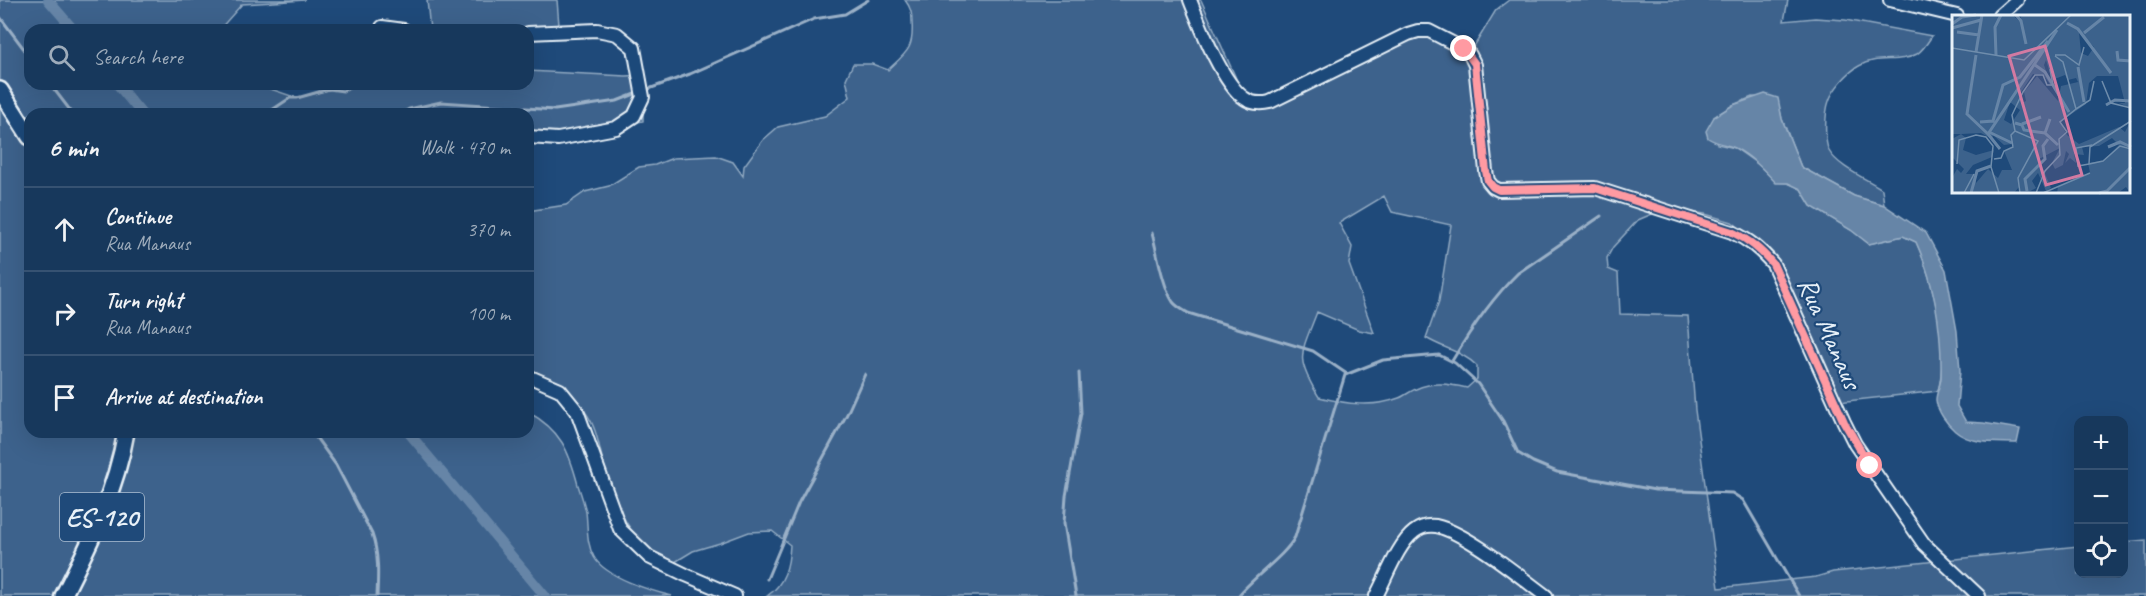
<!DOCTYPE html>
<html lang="en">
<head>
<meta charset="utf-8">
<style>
	:root { --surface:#17385c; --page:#244365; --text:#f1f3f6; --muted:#9eacbb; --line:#365272 }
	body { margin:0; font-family:Caveat,sans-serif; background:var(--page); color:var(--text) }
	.controls { position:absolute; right:18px; bottom:18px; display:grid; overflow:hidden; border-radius:12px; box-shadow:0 6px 24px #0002 }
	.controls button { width:54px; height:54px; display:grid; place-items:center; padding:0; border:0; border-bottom:2px solid var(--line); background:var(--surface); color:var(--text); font:30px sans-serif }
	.stop { position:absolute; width:18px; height:18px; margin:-14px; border:4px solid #ff9aa2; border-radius:50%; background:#fff }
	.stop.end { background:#ff9aa2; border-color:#fff; box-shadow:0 2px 6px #0008 }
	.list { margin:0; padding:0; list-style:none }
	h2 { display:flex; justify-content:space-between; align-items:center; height:78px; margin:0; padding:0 24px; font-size:26px }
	h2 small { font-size:20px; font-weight:400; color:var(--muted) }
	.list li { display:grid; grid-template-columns:39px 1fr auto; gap:18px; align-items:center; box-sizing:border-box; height:84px; padding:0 24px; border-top:2px solid var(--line) }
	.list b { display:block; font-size:22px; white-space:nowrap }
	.list p { margin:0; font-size:20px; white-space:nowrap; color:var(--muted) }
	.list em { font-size:20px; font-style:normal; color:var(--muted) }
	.icon { flex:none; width:33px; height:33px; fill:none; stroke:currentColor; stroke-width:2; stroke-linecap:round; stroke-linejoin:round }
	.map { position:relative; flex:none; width:2146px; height:596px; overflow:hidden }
	.search { position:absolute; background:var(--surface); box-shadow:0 6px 24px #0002; left:24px; top:24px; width:510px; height:66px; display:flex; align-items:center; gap:15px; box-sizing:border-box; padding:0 21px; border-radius:18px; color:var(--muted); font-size:22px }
	.panel { position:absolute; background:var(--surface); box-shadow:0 6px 24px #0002; left:24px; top:108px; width:510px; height:330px; border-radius:18px }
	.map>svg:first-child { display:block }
</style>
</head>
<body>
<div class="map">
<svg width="2146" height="596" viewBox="0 0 2146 596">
	<rect width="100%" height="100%" fill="#1f4a7a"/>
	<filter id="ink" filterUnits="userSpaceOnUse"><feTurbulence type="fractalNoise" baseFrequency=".0167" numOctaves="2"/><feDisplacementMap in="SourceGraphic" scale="12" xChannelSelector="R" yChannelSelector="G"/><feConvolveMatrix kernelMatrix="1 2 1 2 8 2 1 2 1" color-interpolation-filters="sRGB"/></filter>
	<g filter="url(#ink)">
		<g fill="#3c628c" stroke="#92aac2" stroke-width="1.5" fill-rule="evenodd">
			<path d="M0,0H305L242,4L219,30H30V84H256L297,98L352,84H528V71L626,76L643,75V121L557,140L543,133L528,129V114H30V432H528V412C561,430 569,451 578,485C581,494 584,503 586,512C588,528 586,543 594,557C605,577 651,591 672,596H0Z"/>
			<polygon points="427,0 557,0 560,38 528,37 528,30 430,30"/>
			<path d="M905,0H1201L1243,94L1269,108L1290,99L1420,29L1437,33L1473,48L1496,10L1509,0H1788L1784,21L1815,18L1845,20L1932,36C1928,42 1923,50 1917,54C1899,64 1877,55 1859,66C1848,72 1833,89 1829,101C1825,112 1824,141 1829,151C1838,167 1867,179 1882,189L1884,205L1854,196L1801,167L1782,119L1777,98L1752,97L1733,105L1714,117L1717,144L1735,148L1759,165L1776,182L1788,183L1801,189L1811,206L1851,230L1869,244L1903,236L1916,242C1934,281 1949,349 1938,391L1838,402L1807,330L1801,310L1776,266L1749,235L1732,222L1705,214L1684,211H1669L1652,214L1638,220L1613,247L1607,258L1608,269L1618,273L1620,314L1688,316L1695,410L1719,588L1816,577L1833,572L2078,546V574H2124V542L2146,540V596H767C785,584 789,565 790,545L772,531L749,532L720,543L693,551L670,565C627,537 618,512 604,465C599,448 597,428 586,413C571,393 549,382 528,370V211L566,205L585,192L609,186L639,167L655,165L673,158L716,156L733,162L743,176L744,166L763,140L778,127L825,116L850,97L846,79L853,64H872L888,70C907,52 914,49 912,22C912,13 911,8 905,0ZM1384,196L1392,212L1451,225L1439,301L1426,338C1444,349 1462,351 1477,366V379L1467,388C1449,384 1433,381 1416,389C1410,391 1405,396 1399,398C1373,408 1346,404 1319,397C1294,357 1301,354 1317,312L1359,330L1374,333L1349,264L1352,247L1339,223Z"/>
		</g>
		<path fill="#6685a7" stroke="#9ab0c7" stroke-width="1.5" d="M1765,94L1778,98L1782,119L1801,167L1854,196L1884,205L1926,233L1946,270L1957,331L1960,371L1957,406L1966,422L1983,423L2020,429L2017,443C1997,442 1971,445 1955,431C1947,424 1937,411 1936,400C1936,392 1941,385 1941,377C1942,331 1935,284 1916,242L1903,236L1869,244L1851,230L1811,206L1801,189L1788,183H1776C1765,171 1751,156 1735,148C1726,144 1717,144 1708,138L1706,131L1714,117L1733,105Z"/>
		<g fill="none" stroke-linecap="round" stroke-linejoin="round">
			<g stroke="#9ab0c7" stroke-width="3">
				<polyline points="0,17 30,57"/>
				<polyline points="50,84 73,114"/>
				<polyline points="646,90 690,74 814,19 845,14 868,0"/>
				<polyline points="266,114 290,98 297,98 329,89 343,91 353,84"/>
				<polyline points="401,114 409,109 441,102 555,110 617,101 640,92"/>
				<path d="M1152,233C1157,252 1163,287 1173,302C1177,307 1183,310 1188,313L1313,351L1347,374"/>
				<path d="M1452,361C1471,329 1491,299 1518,273L1601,216"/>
				<path d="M312,432L336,465L372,534C379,554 378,575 377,596"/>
				<polyline points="767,579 799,502 847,414 865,374"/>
				<polyline points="1076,596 1064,523 1066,496 1081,413 1079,373"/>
				<path d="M1238,596C1253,577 1285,556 1295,537L1345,375L1383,360L1439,355L1455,363L1478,384L1503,421L1518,453L1533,462L1557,472L1655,490L1732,493L1743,500L1799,596"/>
			</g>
			<g stroke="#6685a7" stroke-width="10">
				<polyline points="48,0 74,30"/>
				<polyline points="117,84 142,114"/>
				<polyline points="408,432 545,596"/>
			</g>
			<defs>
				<g id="minor">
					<path d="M1190,0C1200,25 1222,83 1244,98C1252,104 1261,104 1270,102L1408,34L1418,31H1429L1464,49L1470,55L1475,65L1486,171L1488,181L1493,187L1499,190L1595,188L1732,232C1749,240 1760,249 1773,264L1844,422L1855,444L1924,544L1979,596"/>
					<polyline points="1890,0 1957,16"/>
					<polyline points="1999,16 2017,0"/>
					<polyline points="382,27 404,30"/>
					<polyline points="528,33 597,30 617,34 634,48 643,97 634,116 616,128 558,139 528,137"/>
					<polyline points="528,376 560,390 577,411 620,529 649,557 686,575 735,596"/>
					<path d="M1376,596C1386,578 1398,544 1414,532C1420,527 1428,525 1436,526C1467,533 1519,576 1546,596"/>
				</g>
				<g id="major">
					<polyline points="0,90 30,137"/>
					<path d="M63,596C90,543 116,491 126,432"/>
				</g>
			</defs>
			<use href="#minor" stroke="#e8f1f8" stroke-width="16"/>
			<use href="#major" stroke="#e8f1f8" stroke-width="20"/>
			<use href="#minor" stroke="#1f4a7a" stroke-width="12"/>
			<use href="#major" stroke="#1f4a7a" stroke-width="15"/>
		</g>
	</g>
	<g fill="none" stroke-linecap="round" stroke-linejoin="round" filter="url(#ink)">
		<path stroke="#ff9aa2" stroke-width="8" d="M1464,49L1475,64L1486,171L1488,181L1493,187L1499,190L1595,188L1732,232C1749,240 1760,249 1773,264L1844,422L1870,466"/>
	</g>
	<g text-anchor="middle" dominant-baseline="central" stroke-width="4.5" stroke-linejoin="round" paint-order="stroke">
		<rect fill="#1f4a7a" stroke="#acbfd2" stroke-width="1.5" x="60" y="493" width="84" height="48" rx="4.5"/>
		<g font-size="27" font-weight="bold" fill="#e8f1f8">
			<text x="102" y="517">ES-120</text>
		</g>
		<g font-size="28" fill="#e8f1f8" stroke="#1f4a7a">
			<text transform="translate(1830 333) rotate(66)">Rua Manaus</text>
		</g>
	</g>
	<g transform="translate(1952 15)">
		<rect width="178" height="178" fill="#1f4a7a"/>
		<path d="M61,0L67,6L70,0H178V93L167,88H173L166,61H145L137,68L134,89L108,107L115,120L127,129L167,112L173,117L178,107V178L174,172L166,178H105L106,172L138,158L136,148L151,146L167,130L160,123L147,131L130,132L132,140L122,139L124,148L118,143L113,148L117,139L114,136L111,150L103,154L100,148L108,133L87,144L99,173L94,176L86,158L80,166L84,173L75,178H68L67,172L62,178H0V163L5,154L9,158L12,154L0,142V124L9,119H0V1ZM127,17L142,32L136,41L129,38ZM94,45L100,65L113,60L116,65L124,63L126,67L109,71L106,86L85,61L72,77L74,86L70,88L69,77L81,59H91L99,71L92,50ZM58,87L68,95L59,109L52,105ZM29,118L40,124L41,120L52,130L60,129L62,132L52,136L60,155H50L46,163L36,154L24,168V159H14L21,150L40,142L42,135L24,140L11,135L14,123L9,119Z" fill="#3c628c" fill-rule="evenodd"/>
		<path fill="none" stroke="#6685a7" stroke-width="3" d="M64,0L69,6L74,29M115,8L126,14L159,58M0,9L10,2L24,0M0,13L29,5M5,17L27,20M132,18L152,2M165,36L166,45L179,46M24,37L30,0M24,40L15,99L36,119L105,15M44,40L43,12L49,0M83,50L93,57L117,97M126,52L132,87M154,90L163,85L179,86M98,104L93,118L106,130M28,107L41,106L51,70L68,62L96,26M63,108L70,110L72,115L93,118M70,109L89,102M37,117L60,128M36,119L48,134M156,132L168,127L179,132M75,176L73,164L93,144L91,131L96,124M19,178L25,156L39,151M147,178L155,176L179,152"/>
		<path fill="none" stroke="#6f8dac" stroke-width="1.5" d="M0,33L72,45L119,0M103,40H113L127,50L132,32M103,41L111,47L124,94M150,66L159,88L179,93M124,94L138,85L142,66M179,106L138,132L137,149L151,146L168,131L179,134M63,116L60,100L71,77L83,60H91L95,70H101L98,54M63,116L86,126L66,163L68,178M42,144L49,143L52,136L61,132L59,120L63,116M5,149L7,125L24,120L34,122L41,131L39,152L47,178M137,149L126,151L124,133L140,130M12,178L22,159M84,178L93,156L108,140L107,124L115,117L108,107L124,94M91,178L138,158"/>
		<path fill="#d37aa2" fill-opacity="0.15" stroke="#d37aa2" stroke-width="3" d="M93,31L130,160L94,170L57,41Z"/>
		<rect width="178" height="178" fill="none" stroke="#e8f1f8" stroke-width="3"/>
	</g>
</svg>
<div class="controls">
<button>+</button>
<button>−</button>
<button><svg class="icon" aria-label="locate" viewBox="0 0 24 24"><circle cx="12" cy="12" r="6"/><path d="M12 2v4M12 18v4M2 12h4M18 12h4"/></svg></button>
</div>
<div class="stop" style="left:1870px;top:466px"></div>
<div class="stop end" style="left:1464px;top:49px"></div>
<div class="search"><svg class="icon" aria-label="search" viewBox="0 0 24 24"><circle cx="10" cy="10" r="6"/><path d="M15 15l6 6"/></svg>Search here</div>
<section class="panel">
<h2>6 min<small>Walk · 470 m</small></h2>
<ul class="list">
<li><svg class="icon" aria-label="ahead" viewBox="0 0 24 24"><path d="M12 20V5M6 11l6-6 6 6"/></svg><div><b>Continue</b><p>Rua Manaus</p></div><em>370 m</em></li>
<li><svg class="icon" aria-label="right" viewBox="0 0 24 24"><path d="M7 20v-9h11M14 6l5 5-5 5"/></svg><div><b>Turn right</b><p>Rua Manaus</p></div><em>100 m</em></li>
<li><svg class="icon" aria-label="arrive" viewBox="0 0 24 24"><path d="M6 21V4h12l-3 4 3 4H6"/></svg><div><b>Arrive at destination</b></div></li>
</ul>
</section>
</div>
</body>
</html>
